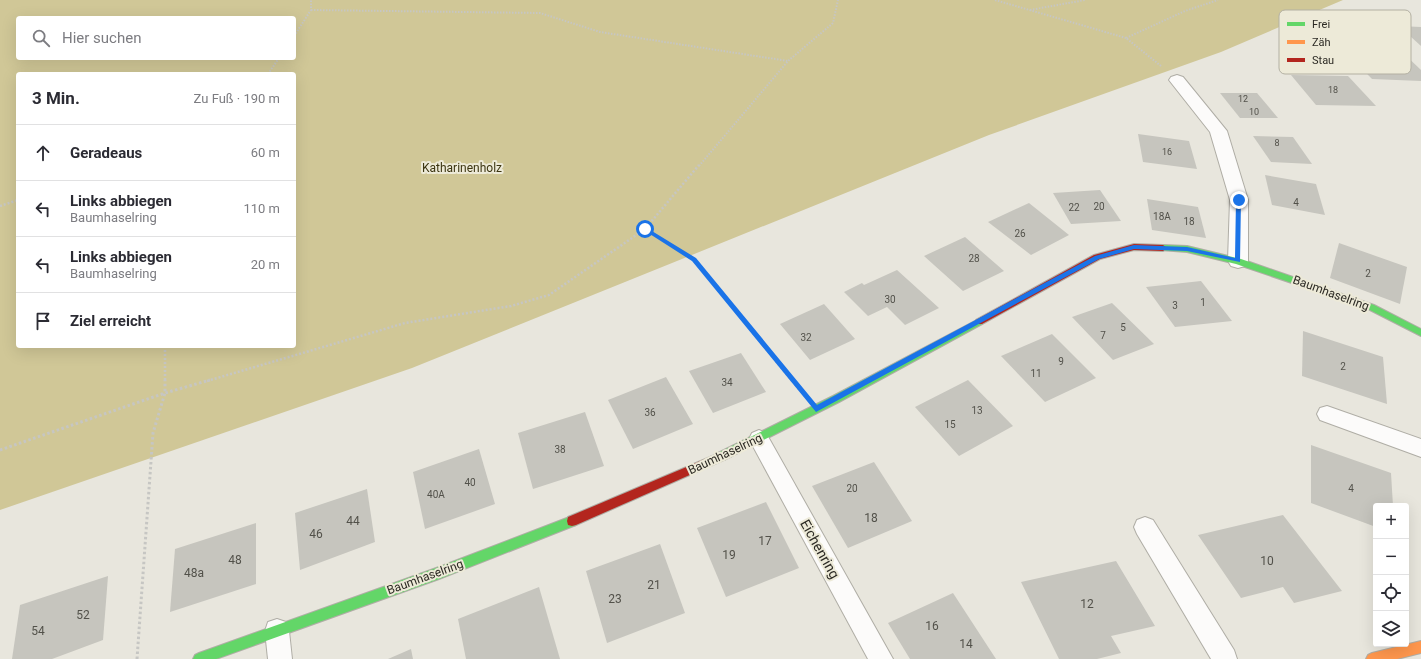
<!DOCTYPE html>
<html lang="de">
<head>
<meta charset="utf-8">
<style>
	:root { --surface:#fff; --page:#f7f7f7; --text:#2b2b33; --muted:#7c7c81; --line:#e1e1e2 }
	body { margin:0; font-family:Roboto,sans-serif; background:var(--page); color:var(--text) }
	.controls { position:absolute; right:12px; bottom:12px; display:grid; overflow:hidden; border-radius:4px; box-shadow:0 4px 16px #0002 }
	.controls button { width:36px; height:36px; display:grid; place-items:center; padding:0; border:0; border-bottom:1px solid var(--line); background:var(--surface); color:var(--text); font:20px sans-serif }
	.stop { position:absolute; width:12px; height:12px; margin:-9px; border:3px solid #1a73e8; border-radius:50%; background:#fff }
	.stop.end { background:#1a73e8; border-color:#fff; box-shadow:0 1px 4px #0008 }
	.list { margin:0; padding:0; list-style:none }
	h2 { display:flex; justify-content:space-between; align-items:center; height:52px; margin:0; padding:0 16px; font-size:17px }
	h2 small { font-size:13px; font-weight:400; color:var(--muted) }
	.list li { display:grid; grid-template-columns:26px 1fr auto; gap:12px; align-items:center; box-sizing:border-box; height:56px; padding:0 16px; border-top:1px solid var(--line) }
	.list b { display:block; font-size:15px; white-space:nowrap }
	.list p { margin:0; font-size:13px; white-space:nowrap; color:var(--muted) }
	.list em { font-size:13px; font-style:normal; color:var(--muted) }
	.icon { flex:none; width:22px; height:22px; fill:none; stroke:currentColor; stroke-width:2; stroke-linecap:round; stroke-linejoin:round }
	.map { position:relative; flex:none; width:1421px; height:659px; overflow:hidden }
	.search { position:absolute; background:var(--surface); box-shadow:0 4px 16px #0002; left:16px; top:16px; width:280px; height:44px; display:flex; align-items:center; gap:10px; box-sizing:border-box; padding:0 14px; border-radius:4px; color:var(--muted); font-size:15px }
	.panel { position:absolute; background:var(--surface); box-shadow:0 4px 16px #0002; left:16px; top:72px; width:280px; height:276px; border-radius:4px }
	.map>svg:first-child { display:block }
</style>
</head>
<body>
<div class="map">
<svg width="1421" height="659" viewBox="0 0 1421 659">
	<rect width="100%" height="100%" fill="#e8e6dd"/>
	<path fill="#d0c797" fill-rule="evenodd" d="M0,0H1343L1221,52L989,135L412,368L0,510ZM18,18H294V58H18ZM18,74H294V346H18Z"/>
	<g fill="#c6c5be">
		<polygon points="1399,26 1421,27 1421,46"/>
		<polygon points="1342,48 1400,50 1421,70 1421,81 1372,79"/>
		<polygon points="1291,75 1348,76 1376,106 1316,105"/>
		<polygon points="1220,93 1257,93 1278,118 1240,118"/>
		<polygon points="1138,134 1189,141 1197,169 1143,162"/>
		<polygon points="1253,136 1293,137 1312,164 1271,162"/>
		<polygon points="1265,175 1316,184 1325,215 1272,205"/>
		<polygon points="1100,190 1121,221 1071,224 1053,193"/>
		<polygon points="1147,199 1198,207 1206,238 1152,230"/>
		<polygon points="1029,203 1069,235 1031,255 988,222"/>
		<polygon points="965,237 1004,271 963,291 924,256"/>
		<polygon points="1339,243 1407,267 1400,304 1330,278"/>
		<polygon points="897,270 939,308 905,325 887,307 868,316 844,292 862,283 864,285"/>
		<polygon points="1201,281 1232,321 1175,327 1146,287"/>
		<polygon points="1112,303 1154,344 1113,360 1072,317"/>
		<polygon points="824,304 855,339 810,360 780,324"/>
		<polygon points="1303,331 1383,357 1387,404 1302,376"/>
		<polygon points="1052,334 1096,378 1045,402 1001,356"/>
		<polygon points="741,353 766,392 713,413 689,371"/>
		<polygon points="666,377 693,424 633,449 608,400"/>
		<polygon points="968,380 1013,426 959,456 915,407"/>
		<polygon points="585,412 604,466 533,489 518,433"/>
		<polygon points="1311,445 1391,473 1393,506 1376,506 1376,527 1311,503"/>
		<polygon points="479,449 495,504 425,529 413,472"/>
		<polygon points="874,462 912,521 848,548 812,486"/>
		<polygon points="367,489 375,542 300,570 295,513"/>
		<polygon points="766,502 799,568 726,597 697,528"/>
		<polygon points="1283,515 1342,591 1294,603 1283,587 1241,598 1198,535"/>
		<polygon points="256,523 256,584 170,612 175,549"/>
		<polygon points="660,544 685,613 607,643 586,571"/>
		<polygon points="1116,561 1155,626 1111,636 1121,653 1097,659 1059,659 1021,582"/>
		<polygon points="108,576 103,640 52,659 12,659 20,605"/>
		<polygon points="539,587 560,659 466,659 458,619"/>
		<polygon points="953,593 996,659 910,659 888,623"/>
		<polygon points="411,649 413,659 388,659"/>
	</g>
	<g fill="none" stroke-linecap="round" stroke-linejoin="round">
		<defs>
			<g id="lane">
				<polygon points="1327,406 1421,439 1421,457 1320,420 1317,414 1320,408"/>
				<polygon points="759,430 766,433 893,659 868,659 749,439 752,433"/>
				<polygon points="1145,517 1153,520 1234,650 1237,659 1211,659 1137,534 1134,527 1137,520"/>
				<polygon points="277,619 286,622 289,631 292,659 268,659 265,631 268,622"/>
			</g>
			<polygon id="street" points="1177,75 1183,77 1227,131 1248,200 1248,261 1245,266 1238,268 1231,266 1228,261 1230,200 1210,132 1169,80 1171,77"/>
			<g id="fast">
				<polygon points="1163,245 1187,246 1241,259 1374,305 1421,329 1421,336 1368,309 1236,264 1187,252 1160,250 1159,248"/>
				<polygon points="979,319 983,322 982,324 839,402 726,459 722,460 718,459 717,456 718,453 833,396"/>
				<polygon points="572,516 576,517 577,521 576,525 439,579 216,659 193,659 195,655 199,653 439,567"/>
			</g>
			<polygon id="slow" points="1421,641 1421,653 1397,659 1366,659 1368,655 1372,653"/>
			<g id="jam">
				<polygon points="1134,244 1163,245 1167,248 1163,251 1134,250 1100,259 982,324 976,324 975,322 976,320 1094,255"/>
				<polygon points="722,452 726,453 727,456 726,459 576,525 572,526 568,525 567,521 568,517"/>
			</g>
		</defs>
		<use href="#lane" stroke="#afada5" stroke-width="2"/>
		<use href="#street" stroke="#afada5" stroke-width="2"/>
		<use href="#fast" stroke="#afada5" stroke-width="2"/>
		<use href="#slow" stroke="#afada5" stroke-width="2"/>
		<use href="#jam" stroke="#afada5" stroke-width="2"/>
		<g stroke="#c6c6c3" stroke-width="2" stroke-dasharray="1.5 1.5" stroke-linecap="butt">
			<polyline points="995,0 1126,38"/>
			<polyline points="311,10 540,13 600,32 788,61"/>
			<polyline points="1030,10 1085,0"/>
			<polyline points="294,36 311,10 311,0"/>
			<polyline points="1161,66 1126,38 1185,11 1218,0"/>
			<polyline points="268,74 279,58"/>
			<polyline points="699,166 788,61 833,23 838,0"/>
		</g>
		<g stroke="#c6c6c3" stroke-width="2.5" stroke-dasharray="2 2" stroke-linecap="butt">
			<polyline points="0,206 18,200"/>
			<polyline points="645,229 694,260 792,381"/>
			<polyline points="165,346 165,381"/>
			<polyline points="207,381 405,323 511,306 549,295 645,229 699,165"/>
		</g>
		<g stroke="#c6c6c3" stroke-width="3" stroke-dasharray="2.5 2.5" stroke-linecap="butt">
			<polyline points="792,380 799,389"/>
			<polyline points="0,450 165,393 210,380"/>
			<polyline points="137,659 153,433 165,393 165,380"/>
		</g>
		<use href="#lane" fill="#fcfbfa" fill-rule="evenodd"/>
		<use href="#street" fill="#fcfbfa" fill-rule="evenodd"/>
		<use href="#fast" fill="#63d668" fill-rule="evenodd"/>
		<use href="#slow" fill="#ff974d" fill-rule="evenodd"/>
		<use href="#jam" fill="#b3261e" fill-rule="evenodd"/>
	</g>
	<polygon fill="#1a73e8" points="1239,198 1241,200 1240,262 1187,251 1134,249 1099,259 816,412 692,261 642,229 647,228 696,258 817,405 1095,256 1134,245 1187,247 1235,258 1236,200"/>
	<g text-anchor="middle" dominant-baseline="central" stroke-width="4" stroke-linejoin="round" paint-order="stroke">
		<g font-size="9" fill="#52514a">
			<text x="1333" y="90">18</text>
			<text x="1243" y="99">12</text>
			<text x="1254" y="112">10</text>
			<text x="1277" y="143">8</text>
			<text x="1167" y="152">16</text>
		</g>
		<g font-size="10" fill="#52514a">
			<text x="1296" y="202">4</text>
			<text x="1099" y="206">20</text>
			<text x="1074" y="207">22</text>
			<text x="1162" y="216">18A</text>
			<text x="1189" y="221">18</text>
			<text x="1020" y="233">26</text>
			<text x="974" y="258">28</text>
			<text x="1368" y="273">2</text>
			<text x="890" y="299">30</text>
			<text x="1203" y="302">1</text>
			<text x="1175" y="305">3</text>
			<text x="1123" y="327">5</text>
			<text x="1103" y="335">7</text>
			<text x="806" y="337">32</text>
			<text x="1061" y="361">9</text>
			<text x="1343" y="366">2</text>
			<text x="1036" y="373">11</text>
			<text x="727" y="382">34</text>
			<text x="977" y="410">13</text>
			<text x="650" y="412">36</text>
			<text x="950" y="424">15</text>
			<text x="560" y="449">38</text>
			<text x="470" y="482">40</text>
			<text x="852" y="488">20</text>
			<text x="1351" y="488">4</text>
			<text x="436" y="494">40A</text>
		</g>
		<g font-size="12" fill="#3c3511" stroke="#edead8">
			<text x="462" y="168">Katharinenholz</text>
		</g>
		<g font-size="12" fill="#2c2a24" stroke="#edead8">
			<text transform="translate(1331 293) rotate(20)">Baumhaselring</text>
			<text transform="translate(725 454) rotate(-25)">Baumhaselring</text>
			<text transform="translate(425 577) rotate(-20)">Baumhaselring</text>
		</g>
		<g font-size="12" fill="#52514a">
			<text x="871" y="518">18</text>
			<text x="353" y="521">44</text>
			<text x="316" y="534">46</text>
			<text x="765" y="541">17</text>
			<text x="729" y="555">19</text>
			<text x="235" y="560">48</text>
			<text x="1267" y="561">10</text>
			<text x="194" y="573">48a</text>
			<text x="654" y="585">21</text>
			<text x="615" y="599">23</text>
			<text x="1087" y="604">12</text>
			<text x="83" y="615">52</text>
			<text x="932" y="626">16</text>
			<text x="38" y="631">54</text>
			<text x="966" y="644">14</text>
		</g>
		<g font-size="14" fill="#2c2a24" stroke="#edead8">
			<text transform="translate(820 549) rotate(61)">Eichenring</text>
		</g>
	</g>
	<rect x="1279" y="10" width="132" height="64" rx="6" fill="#edead8" stroke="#b3b0a2" stroke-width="1"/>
	<rect x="1287" y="22" width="18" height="4" fill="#63d668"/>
	<rect x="1287" y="40" width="18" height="4" fill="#ff974d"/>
	<rect x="1287" y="58" width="18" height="4" fill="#b3261e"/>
	<g font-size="11" fill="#2c2a24">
		<text x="1312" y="28">Frei</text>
		<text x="1312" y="46">Zäh</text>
		<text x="1312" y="64">Stau</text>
	</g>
</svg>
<div class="controls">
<button>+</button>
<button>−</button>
<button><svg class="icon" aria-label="locate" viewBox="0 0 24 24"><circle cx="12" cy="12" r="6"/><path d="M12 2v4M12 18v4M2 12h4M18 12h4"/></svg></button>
<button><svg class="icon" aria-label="layers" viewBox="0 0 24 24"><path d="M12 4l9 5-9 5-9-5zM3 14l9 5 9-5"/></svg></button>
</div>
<div class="stop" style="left:645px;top:229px"></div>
<div class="stop end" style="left:1239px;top:200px"></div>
<div class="search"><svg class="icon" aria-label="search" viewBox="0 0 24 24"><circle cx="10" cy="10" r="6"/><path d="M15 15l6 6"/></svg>Hier suchen</div>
<section class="panel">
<h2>3 Min.<small>Zu Fuß · 190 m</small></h2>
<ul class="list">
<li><svg class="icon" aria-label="ahead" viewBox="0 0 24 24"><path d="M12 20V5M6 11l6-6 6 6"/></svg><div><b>Geradeaus</b></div><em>60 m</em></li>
<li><svg class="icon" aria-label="left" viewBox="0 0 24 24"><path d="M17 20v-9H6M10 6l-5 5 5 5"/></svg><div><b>Links abbiegen</b><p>Baumhaselring</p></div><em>110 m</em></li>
<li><svg class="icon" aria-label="left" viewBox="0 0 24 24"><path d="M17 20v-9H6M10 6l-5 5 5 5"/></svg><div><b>Links abbiegen</b><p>Baumhaselring</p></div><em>20 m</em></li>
<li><svg class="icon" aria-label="arrive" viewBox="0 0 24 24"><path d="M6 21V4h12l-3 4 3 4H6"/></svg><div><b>Ziel erreicht</b></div></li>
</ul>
</section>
</div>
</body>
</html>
